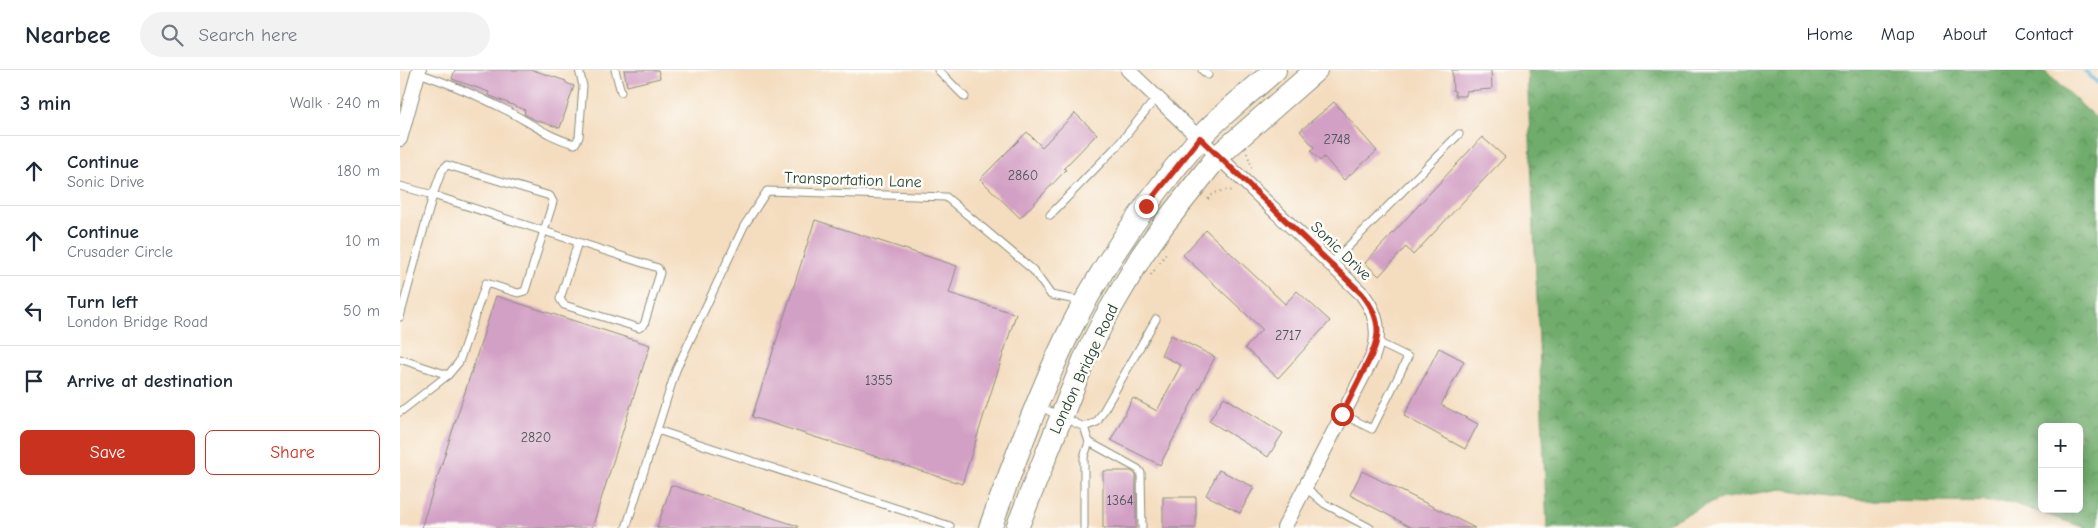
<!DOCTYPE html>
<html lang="en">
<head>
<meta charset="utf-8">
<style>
	:root { --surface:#fff; --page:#f2f2f3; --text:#1f2937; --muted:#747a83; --line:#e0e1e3; --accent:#c8321e }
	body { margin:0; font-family:"Comic Neue",sans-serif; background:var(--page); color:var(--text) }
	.controls { position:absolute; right:15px; bottom:15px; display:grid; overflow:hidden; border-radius:8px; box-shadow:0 2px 12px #0003 }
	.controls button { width:45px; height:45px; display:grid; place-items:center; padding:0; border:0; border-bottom:1px solid var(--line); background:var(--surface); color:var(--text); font:25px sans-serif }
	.stop { position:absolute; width:15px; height:15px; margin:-11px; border:4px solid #c8321e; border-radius:50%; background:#fff }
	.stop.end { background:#c8321e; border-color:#fff; box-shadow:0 1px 5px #0008 }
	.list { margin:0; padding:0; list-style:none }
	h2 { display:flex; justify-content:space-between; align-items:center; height:65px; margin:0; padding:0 20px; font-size:21px }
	h2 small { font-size:16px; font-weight:400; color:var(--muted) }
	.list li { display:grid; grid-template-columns:32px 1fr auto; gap:15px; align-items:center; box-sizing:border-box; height:70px; padding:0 20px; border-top:1px solid var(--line) }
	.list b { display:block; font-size:19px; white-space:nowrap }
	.list p { margin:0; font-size:16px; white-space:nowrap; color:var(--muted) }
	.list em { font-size:16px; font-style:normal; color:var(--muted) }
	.actions { display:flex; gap:10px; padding:15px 20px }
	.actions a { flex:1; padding:11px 0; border:1px solid var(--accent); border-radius:8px; text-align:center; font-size:18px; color:var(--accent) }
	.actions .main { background:var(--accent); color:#fff }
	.icon { flex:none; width:28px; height:28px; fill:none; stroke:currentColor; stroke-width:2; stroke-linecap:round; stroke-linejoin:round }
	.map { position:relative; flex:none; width:1698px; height:458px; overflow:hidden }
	header { display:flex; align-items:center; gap:30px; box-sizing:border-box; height:70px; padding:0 25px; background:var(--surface); border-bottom:1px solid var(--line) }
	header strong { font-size:24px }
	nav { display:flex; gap:28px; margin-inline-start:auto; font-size:18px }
	.search { width:350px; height:45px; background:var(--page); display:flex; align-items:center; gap:12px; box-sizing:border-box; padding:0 18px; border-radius:28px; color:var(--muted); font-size:19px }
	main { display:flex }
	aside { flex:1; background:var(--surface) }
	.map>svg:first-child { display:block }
</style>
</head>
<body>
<header>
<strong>Nearbee</strong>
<div class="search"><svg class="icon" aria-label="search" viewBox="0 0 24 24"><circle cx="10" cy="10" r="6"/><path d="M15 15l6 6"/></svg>Search here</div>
<nav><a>Home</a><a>Map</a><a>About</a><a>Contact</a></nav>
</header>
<main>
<aside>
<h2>3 min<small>Walk · 240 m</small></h2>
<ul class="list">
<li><svg class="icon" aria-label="ahead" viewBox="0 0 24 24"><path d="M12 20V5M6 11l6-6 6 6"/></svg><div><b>Continue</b><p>Sonic Drive</p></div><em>180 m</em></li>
<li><svg class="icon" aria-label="ahead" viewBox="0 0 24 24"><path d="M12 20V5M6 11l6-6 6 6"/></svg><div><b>Continue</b><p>Crusader Circle</p></div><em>10 m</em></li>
<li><svg class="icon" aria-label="left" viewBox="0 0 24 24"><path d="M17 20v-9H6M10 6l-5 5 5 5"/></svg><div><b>Turn left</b><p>London Bridge Road</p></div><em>50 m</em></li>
<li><svg class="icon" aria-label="arrive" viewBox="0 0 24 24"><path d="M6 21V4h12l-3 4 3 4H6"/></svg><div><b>Arrive at destination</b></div></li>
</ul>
<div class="actions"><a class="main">Save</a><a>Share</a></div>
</aside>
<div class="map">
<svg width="1698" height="458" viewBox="0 0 1698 458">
	<defs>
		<pattern id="forest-crowns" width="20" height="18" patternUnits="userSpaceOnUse" patternTransform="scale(1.25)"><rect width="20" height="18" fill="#6fac6c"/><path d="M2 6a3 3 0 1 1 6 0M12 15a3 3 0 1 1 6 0" fill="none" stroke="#5b8d5a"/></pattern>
	</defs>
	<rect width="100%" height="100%" fill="#fdfcf7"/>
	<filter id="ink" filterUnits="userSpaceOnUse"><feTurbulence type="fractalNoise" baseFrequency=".02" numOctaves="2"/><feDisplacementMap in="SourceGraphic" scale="10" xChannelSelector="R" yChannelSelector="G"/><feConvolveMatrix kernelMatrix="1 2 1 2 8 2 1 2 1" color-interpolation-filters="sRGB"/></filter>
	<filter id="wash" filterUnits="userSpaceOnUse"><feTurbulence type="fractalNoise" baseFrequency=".0096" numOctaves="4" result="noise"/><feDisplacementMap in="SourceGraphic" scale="20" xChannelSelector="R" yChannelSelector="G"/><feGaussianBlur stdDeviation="1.12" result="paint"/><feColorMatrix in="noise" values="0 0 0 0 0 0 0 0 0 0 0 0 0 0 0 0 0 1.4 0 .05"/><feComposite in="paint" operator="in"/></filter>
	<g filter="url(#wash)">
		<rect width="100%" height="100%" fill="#f4ddbf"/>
		<path fill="url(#forest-crowns)" stroke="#477450" fill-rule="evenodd" d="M1127,0H1643L1698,50V458H1686L1609,432L1459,430L1382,419L1320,429L1256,458H1147ZM1642,357H1679V439H1642Z"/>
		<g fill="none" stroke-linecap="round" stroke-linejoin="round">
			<polyline stroke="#66b4e0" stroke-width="4" points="1684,0 1698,13"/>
		</g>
		<g id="blocks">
			<g fill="#d3a0c5">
				<polygon points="55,0 133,0 166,11 166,13 174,16 160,58 135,50 124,44 125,40 88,25 89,22 52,9"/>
				<polygon points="224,0 258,0 260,8 227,16"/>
				<polygon points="1052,0 1091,0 1092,19 1066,21 1066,26 1055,26 1055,21 1053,21"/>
				<polygon points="934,32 977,81 944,110 924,87 920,91 911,81 914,77 900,61"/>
				<polygon points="675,43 697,64 664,98 666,100 620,148 580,109 627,62 642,77"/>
				<polygon points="1082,67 1105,87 1013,185 1006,177 979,206 965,193"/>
				<polygon points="415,150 557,196 549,223 616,244 562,414 352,347"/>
				<polygon points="806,160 885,234 897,221 930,251 878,308 845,278 862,259 783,185"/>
				<polygon points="96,226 250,275 192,458 21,458"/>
				<polygon points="771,265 815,287 760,395 711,370 733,328 757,341 781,295 761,285"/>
				<polygon points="1039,278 1064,291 1041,335 1078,354 1065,379 1004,346"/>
				<polygon points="824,327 883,363 868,387 809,351"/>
				<polygon points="819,400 854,417 840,443 806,425"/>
				<polygon points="703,401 731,401 736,405 736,458 703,458"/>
				<polygon points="962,401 1075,458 1013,458 950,425"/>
				<polygon points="271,415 398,456 398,458 257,458"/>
				<rect x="763" y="427" width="33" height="31"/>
			</g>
		</g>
	</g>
	<g filter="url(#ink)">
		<use href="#blocks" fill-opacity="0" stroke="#8a8d7a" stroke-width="1"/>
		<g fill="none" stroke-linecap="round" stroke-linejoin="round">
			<defs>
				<g id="service">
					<polyline points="215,0 221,22"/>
					<polyline points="538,0 565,27"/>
					<polyline points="802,0 808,5"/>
					<path d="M18,3C49,13 78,26 106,40C129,52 150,68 175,74L179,67L183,16L179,0"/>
					<polyline points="0,116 33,125 42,100 47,95 150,126 153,132 125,221 118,223 86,213 59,292 48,305 0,342"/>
					<polyline points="650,145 718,75 757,27"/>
					<polyline points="930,195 1059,64"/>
					<polyline points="0,247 33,125 258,198 260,203 244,255 239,258 164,235 160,229 178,172"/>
					<polyline points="0,289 48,305"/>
					<polyline points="638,336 684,357 689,372 684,387 684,458"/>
					<polyline points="942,344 972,359 1008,287 977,272"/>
					<polyline points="684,357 697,352 756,249"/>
					<polyline points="257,360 550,456 549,458"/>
					<polyline points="689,372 738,399 741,403 742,458"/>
					<polyline points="905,417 925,434 970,458"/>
					<polyline points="226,458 276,300 344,156 367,121 546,127 633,200 651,225 682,231"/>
				</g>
				<g id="minor">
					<path d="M728,0L962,224C978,244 981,265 972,288L884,458"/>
					<polyline points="0,69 19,0"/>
				</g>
				<g id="primary">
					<path d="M590,458C614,393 638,326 668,264C703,194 748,128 799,69C820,45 851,22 875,0"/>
					<polyline points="617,458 684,290 705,248 742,185 764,154 818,86 916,0"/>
				</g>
			</defs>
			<use href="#service" stroke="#8a8d7a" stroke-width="9"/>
			<use href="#minor" stroke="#8a8d7a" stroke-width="16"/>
			<use href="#primary" stroke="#8a8d7a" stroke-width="24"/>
			<g stroke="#8a8d7a" stroke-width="2" stroke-dasharray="1 4" stroke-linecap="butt">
				<polyline points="847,83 853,101"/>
				<path d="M808,129C815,121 824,119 835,121"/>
				<polyline points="751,205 767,182"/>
			</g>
			<use href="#service" stroke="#fff" stroke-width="7"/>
			<use href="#minor" stroke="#fff" stroke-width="14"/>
			<use href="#primary" stroke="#fff" stroke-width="22"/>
		</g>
	</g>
	<g fill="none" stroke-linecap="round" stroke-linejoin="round" filter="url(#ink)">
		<path stroke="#c8321e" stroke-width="6" d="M746,136L800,68L962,224C986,254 979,272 963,302C956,316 949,330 942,344"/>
	</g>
	<g text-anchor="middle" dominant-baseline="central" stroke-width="5" stroke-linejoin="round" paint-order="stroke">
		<g font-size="14" fill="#4c5658">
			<text x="937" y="69">2748</text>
			<text x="623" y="105">2860</text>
			<text x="888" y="265">2717</text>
			<text x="479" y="310">1355</text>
			<text x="136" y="367">2820</text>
			<text x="720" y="430">1364</text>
		</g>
		<g font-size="16" fill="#1f3d34" stroke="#fdfcf7">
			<text transform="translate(453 110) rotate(2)">Transportation Lane</text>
			<text transform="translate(941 181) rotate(44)">Sonic Drive</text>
			<text transform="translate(684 299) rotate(-65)">London Bridge Road</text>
		</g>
	</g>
</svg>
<div class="controls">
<button>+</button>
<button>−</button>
</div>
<div class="stop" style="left:942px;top:344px"></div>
<div class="stop end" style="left:746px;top:136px"></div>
</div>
</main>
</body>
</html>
